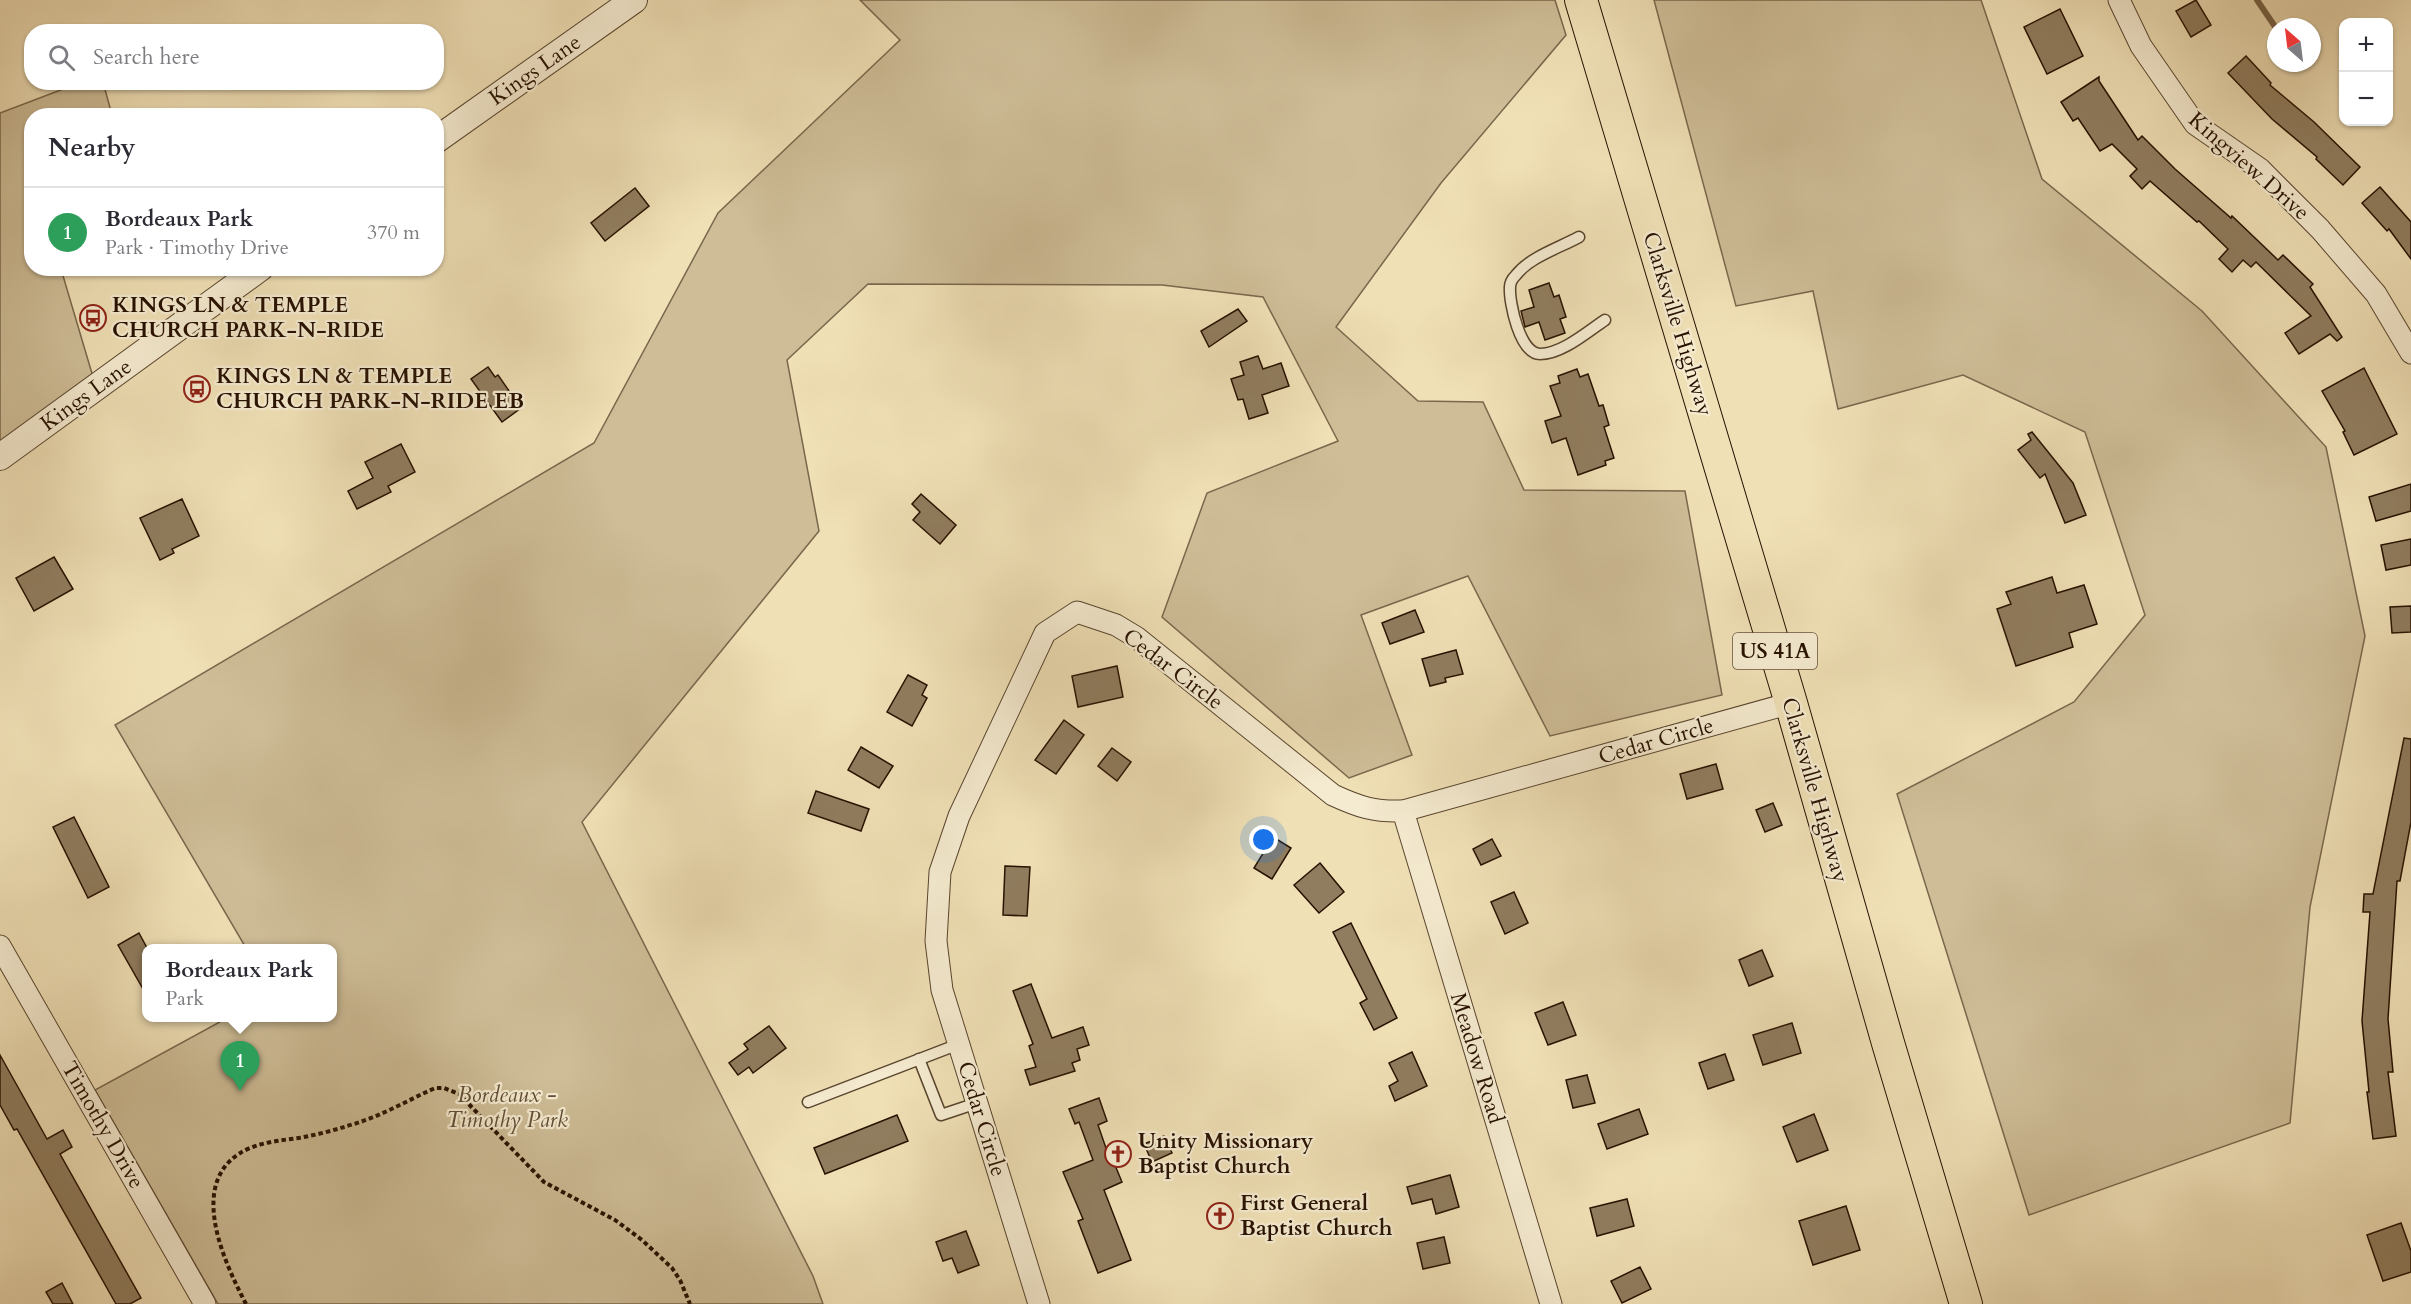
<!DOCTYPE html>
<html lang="en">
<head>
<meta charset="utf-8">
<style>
	:root { --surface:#fff; --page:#f2f2f3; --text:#2b2b33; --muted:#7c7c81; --line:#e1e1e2; --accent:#0b8043 }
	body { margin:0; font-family:Cardo,serif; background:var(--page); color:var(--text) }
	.controls { position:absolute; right:18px; top:18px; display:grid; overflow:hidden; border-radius:12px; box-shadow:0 2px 4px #0004 }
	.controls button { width:54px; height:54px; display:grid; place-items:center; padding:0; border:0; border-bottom:2px solid var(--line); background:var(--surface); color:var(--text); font:30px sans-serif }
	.compass { position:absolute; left:2267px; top:18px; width:54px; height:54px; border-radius:50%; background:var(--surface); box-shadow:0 2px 4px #0004; rotate:332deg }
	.you { position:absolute; left:1264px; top:840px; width:21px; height:21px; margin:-15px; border:4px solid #fff; border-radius:50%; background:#1a73e8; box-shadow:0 0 0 9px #1a73e833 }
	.badge { display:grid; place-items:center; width:39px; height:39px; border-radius:50%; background:var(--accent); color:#fff; font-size:20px; font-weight:700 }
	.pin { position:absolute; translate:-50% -50px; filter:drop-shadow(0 2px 3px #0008) }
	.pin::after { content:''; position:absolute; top:32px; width:21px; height:18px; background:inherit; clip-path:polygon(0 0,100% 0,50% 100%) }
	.popup { position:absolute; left:142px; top:944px; width:195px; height:78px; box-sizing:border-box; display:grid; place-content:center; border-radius:12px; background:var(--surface); filter:drop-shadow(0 2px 4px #0005); font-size:20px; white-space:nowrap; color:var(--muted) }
	.popup b { font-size:22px; color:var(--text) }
	.popup::after { content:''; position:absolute; left:50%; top:100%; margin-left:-12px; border:12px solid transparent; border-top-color:var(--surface) }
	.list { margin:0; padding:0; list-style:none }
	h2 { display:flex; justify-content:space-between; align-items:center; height:78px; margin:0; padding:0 24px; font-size:26px }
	h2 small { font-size:20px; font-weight:400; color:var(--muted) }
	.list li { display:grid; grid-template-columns:39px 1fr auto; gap:18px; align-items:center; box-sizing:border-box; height:90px; padding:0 24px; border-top:2px solid var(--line) }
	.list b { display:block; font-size:22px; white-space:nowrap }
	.list p { margin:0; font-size:20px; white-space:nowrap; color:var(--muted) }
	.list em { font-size:20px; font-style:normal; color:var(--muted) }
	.icon { flex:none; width:33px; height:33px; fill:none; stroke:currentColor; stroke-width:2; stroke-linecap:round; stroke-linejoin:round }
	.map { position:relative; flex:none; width:2411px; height:1304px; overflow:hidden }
	.search { position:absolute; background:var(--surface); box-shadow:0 2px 4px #0004; left:24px; top:24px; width:420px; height:66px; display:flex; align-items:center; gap:15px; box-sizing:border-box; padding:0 21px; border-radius:24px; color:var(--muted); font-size:22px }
	.panel { position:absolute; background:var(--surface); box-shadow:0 2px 4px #0004; left:24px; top:108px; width:420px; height:168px; border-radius:24px }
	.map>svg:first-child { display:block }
</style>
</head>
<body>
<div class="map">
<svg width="2411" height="1304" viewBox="0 0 2411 1304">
	<rect width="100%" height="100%" fill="#f0e0b6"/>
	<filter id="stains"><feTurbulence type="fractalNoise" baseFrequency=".00333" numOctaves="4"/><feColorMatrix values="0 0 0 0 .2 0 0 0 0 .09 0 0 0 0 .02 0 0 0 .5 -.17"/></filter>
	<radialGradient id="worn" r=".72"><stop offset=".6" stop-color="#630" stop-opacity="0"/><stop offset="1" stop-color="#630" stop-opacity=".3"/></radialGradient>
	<g fill="#cebd97" stroke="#7a674c" stroke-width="1.5">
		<polygon points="860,0 1555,0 1566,35 1441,183 1336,327 1418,401 1483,402 1524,490 1685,491 1722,695 1550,736 1468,576 1361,615 1412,755 1349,778 1162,617 1207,493 1338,441 1263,297 1162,285 868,284 787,360 819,531 582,822 813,1276 823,1304 218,1304 95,1090 227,1018 333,1018 333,948 246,948 115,725 594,443 718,213 900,40"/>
		<polygon points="1654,0 1981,0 2042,179 2202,311 2326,447 2365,636 2310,907 2290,1123 2029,1215 1897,794 2074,702 2145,615 2085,432 1963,375 1838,409 1813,291 1736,306"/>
		<polygon points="103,82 112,115 32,116 32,268 61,269 96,387 0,457 0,113 79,83"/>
	</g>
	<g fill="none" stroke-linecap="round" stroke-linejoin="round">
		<polyline stroke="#776348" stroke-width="6" points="2257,0 2276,28"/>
	</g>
	<g fill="#907d5f" stroke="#271100" stroke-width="1.5">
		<polygon points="2196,0 2211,25 2191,37 2176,11"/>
		<polygon points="2060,9 2083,56 2047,74 2024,27"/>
		<polygon points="2246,56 2271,83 2270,85 2314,122 2360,167 2343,185 2316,159 2317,157 2272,119 2228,73"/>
		<polygon points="2099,77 2099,81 2138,140 2142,136 2175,169 2231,218 2232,216 2278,260 2283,255 2313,284 2310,287 2342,337 2337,341 2330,334 2299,354 2285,333 2311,316 2256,262 2251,267 2243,260 2232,272 2219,259 2228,249 2199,221 2197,222 2150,181 2142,189 2130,176 2137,169 2112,144 2100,151 2078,118 2073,121 2061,102"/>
		<polygon points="2380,187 2411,222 2411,259 2389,229 2387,231 2362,203"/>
		<polygon points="635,188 649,206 605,241 591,223"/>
		<polygon points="1549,283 1554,297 1559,295 1566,317 1560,319 1565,333 1545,340 1539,322 1525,327 1521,311 1534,307 1529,290"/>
		<polygon points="1238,309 1247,321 1209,347 1201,331"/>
		<polygon points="1258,356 1263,369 1281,363 1289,386 1262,395 1268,413 1249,419 1243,399 1238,400 1231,379 1244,375 1240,362"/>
		<polygon points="488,367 495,377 498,375 521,408 502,422 471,379"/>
		<polygon points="2364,368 2397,434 2354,455 2343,432 2345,431 2322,391"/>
		<polygon points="1577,369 1580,377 1588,374 1599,406 1603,405 1609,425 1604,427 1614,458 1605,461 1606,465 1578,475 1566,438 1552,443 1545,421 1561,416 1550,386 1560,383 1558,376"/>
		<polygon points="2032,432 2073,483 2086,515 2065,523 2045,474 2040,478 2018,450 2031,440 2028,434"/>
		<polygon points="401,444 415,472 388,486 391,492 357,509 348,491 373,478 365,462"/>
		<polygon points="2411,484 2411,511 2376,521 2369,497"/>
		<polygon points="921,494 956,525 940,544 913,520 920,512 912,504"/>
		<polygon points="182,499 199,536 172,549 174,553 160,560 140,518"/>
		<polygon points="2411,539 2411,565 2386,570 2381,545"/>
		<polygon points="54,557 73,589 34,611 16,578"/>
		<polygon points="2052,577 2057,593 2084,585 2097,624 2069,633 2073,647 2016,666 1997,609 2011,604 2006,592"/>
		<polygon points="2411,606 2411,632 2392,633 2390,607"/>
		<polygon points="1415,610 1424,632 1390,644 1382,623"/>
		<polygon points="1456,650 1463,674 1445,678 1446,682 1430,686 1422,659"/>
		<polygon points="1117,666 1123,697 1078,707 1072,676"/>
		<polygon points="908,675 927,685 922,695 927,698 912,726 887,712"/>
		<polygon points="1064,720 1084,735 1056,774 1035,760"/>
		<polygon points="2404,738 2411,739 2411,822 2400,881 2397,881 2388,1019 2393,1072 2388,1072 2396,1136 2373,1139 2367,1092 2369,1092 2362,1021 2370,912 2363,912 2364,894 2373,894"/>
		<polygon points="861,747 893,766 879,788 848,770"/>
		<polygon points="1112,748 1131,762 1117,781 1098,766"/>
		<polygon points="1716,764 1723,789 1687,799 1680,774"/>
		<polygon points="816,791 869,809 861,831 808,813"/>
		<polygon points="1773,803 1782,825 1765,832 1756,810"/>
		<polygon points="74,817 109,887 88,898 53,827"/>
		<polygon points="1273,837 1291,848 1272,879 1254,868"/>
		<polygon points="1492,839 1501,856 1481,865 1473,849"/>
		<polygon points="1320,863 1344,892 1319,913 1294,885"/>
		<polygon points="1005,866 1030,867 1027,916 1003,915"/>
		<polygon points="1514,892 1528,923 1505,934 1491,902"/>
		<polygon points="1351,923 1397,1018 1374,1030 1360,1003 1367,999 1333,932"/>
		<polygon points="139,933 147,948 147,996 118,945"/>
		<polygon points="1762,950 1773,976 1749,986 1739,960"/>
		<polygon points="1031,984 1052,1038 1083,1027 1089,1045 1077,1049 1080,1060 1072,1063 1075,1071 1030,1085 1025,1070 1036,1067 1029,1046 1033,1044 1013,991"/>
		<polygon points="1563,1002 1576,1035 1548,1045 1535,1013"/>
		<polygon points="1792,1023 1801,1053 1763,1065 1753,1035"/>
		<polygon points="769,1026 786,1048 753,1073 749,1067 738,1075 729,1063 748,1049 744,1044"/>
		<polygon points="1412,1052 1427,1086 1395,1101 1389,1086 1398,1081 1389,1063"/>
		<polygon points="1725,1054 1734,1080 1708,1089 1699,1063"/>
		<polygon points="0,1055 47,1139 63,1130 72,1147 60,1154 141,1298 130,1304 116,1304 17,1129 14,1130 0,1105"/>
		<polygon points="1587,1075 1595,1103 1573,1108 1566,1080"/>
		<polygon points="1099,1098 1107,1121 1098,1125 1108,1154 1110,1153 1122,1182 1104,1190 1131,1260 1098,1273 1078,1221 1083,1219 1063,1172 1093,1160 1079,1122 1075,1124 1069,1109"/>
		<polygon points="1639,1109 1648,1134 1607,1149 1598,1124"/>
		<polygon points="1814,1114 1828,1150 1797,1162 1783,1127"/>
		<polygon points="897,1115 908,1141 825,1174 814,1148"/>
		<polygon points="1164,1136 1172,1153 1152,1162 1144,1144"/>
		<polygon points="1450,1175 1459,1207 1436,1214 1432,1199 1412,1204 1407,1187"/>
		<polygon points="1627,1199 1634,1226 1597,1236 1590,1208"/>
		<polygon points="1846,1206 1860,1250 1813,1265 1799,1221"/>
		<polygon points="2401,1223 2411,1251 2411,1272 2383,1281 2367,1235"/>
		<polygon points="966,1231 979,1265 958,1273 952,1258 943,1261 936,1242"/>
		<polygon points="1444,1237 1450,1263 1423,1269 1417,1243"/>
		<polygon points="1640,1267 1651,1289 1622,1303 1611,1281"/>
		<polygon points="62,1283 73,1304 53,1304 46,1292"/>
	</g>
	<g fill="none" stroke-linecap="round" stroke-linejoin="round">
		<defs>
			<g id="service">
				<path d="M1579,237C1559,248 1530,257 1516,275C1513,278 1510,283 1510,287C1509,303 1520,354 1540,354C1562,354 1587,332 1605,320"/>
				<polyline points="919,1059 941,1115 977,1103"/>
				<polyline points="808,1102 959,1044"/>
			</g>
			<g id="minor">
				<polyline points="2119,0 2141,46 2195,124 2260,169 2320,229 2376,294 2411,353"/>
				<polyline points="1403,811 1551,1304"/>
				<polyline points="0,946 205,1304"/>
				<path d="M1039,1304L942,990L936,941L940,872L959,816L1045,633L1077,612L1116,625L1136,637L1333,795C1359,807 1374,812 1403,811L1791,703"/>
			</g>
			<g id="tertiary">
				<polyline points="436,140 634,0"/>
				<polyline points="0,457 260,268"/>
			</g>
			<polyline id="primary" points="1581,0 1791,703 1888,1043 1966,1304"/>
		</defs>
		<use href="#service" stroke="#59452e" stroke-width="13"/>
		<use href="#minor" stroke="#59452e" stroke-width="23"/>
		<use href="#tertiary" stroke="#59452e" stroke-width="28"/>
		<use href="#primary" stroke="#271100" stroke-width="34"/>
		<path stroke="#271100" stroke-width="4" stroke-dasharray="4.5 3" stroke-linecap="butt" d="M246,1304C223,1260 184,1176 250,1148C265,1142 282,1140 299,1138C315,1135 332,1131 347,1126C378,1118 406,1101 435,1088H444L459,1094L544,1182L615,1220L642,1240L672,1268L680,1280L690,1304"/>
		<use href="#service" stroke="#f5ebd0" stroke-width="10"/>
		<use href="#minor" stroke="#f5ebd0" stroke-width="21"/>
		<use href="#tertiary" stroke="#f5ebd0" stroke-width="26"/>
		<use href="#primary" stroke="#f0e0b6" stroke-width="32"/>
	</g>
	<defs>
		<symbol id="bus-ring" viewBox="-11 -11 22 22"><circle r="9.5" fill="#f5ebd0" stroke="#8f2418" stroke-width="1.5"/><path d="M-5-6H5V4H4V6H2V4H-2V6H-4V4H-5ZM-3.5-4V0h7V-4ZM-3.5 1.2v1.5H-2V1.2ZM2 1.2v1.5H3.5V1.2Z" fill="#8f2418"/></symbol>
		<symbol id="church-ring" viewBox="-11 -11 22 22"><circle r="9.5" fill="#f5ebd0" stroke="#8f2418" stroke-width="1.5"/><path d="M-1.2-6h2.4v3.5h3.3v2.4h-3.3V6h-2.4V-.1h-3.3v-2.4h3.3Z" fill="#8f2418"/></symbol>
	</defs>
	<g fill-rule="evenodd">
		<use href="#bus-ring" x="78" y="303" width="30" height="30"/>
		<use href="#bus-ring" x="182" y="374" width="30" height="30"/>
		<use href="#church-ring" x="1103" y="1139" width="30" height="30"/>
		<use href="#church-ring" x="1205" y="1201" width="30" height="30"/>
	</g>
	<g text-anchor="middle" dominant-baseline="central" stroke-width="4.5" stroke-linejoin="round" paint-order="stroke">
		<rect fill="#f5ebd0" stroke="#65523e" stroke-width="1.5" x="1733" y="633" width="84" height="36" rx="4.5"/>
		<g font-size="21" font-weight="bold" fill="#271100">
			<text x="1775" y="651">US 41A</text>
		</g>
		<g font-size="22" fill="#271100" stroke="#f5ebd0">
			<text transform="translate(535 70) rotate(-35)">Kings Lane</text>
			<text transform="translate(2249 166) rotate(41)">Kingview Drive</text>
			<text transform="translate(1678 324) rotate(73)">Clarksville Highway</text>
			<text transform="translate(86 395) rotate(-36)">Kings Lane</text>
			<text transform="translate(1173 669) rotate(37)">Cedar Circle</text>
			<text transform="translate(1656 741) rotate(-16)">Cedar Circle</text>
			<text transform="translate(1815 790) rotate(74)">Clarksville Highway</text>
			<text transform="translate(1477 1058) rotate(73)">Meadow Road</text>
			<text transform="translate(982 1119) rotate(73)">Cedar Circle</text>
			<text transform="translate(103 1125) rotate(60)">Timothy Drive</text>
		</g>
		<g font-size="22" font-weight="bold" fill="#271100" stroke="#f5ebd0" text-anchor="start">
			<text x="112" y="305">KINGS LN &amp; TEMPLE<tspan x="112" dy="25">CHURCH PARK-N-RIDE</tspan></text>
			<text x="216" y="376">KINGS LN &amp; TEMPLE<tspan x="216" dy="25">CHURCH PARK-N-RIDE EB</tspan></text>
			<text x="1138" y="1141">Unity Missionary<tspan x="1138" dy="25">Baptist Church</tspan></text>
			<text x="1240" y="1203">First General<tspan x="1240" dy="25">Baptist Church</tspan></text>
		</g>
		<g font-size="22" font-style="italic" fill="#614d35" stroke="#f5ebd0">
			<text x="507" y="1095">Bordeaux -<tspan x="507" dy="25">Timothy Park</tspan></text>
		</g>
	</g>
	<rect width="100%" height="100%" filter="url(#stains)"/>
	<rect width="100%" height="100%" fill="url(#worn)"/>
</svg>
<div class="controls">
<button>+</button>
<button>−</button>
</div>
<svg class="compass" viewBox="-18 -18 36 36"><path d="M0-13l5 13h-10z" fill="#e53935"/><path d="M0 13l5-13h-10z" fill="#7c7c81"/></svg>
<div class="you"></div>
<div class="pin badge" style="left:240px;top:1091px;background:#2e9e5b">1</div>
<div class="popup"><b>Bordeaux Park</b>Park</div>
<div class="search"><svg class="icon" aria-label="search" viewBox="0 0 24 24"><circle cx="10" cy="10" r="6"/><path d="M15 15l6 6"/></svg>Search here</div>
<section class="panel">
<h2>Nearby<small></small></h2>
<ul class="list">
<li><span class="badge" style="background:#2e9e5b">1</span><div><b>Bordeaux Park</b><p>Park · Timothy Drive</p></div><em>370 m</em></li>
</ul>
</section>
</div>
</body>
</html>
